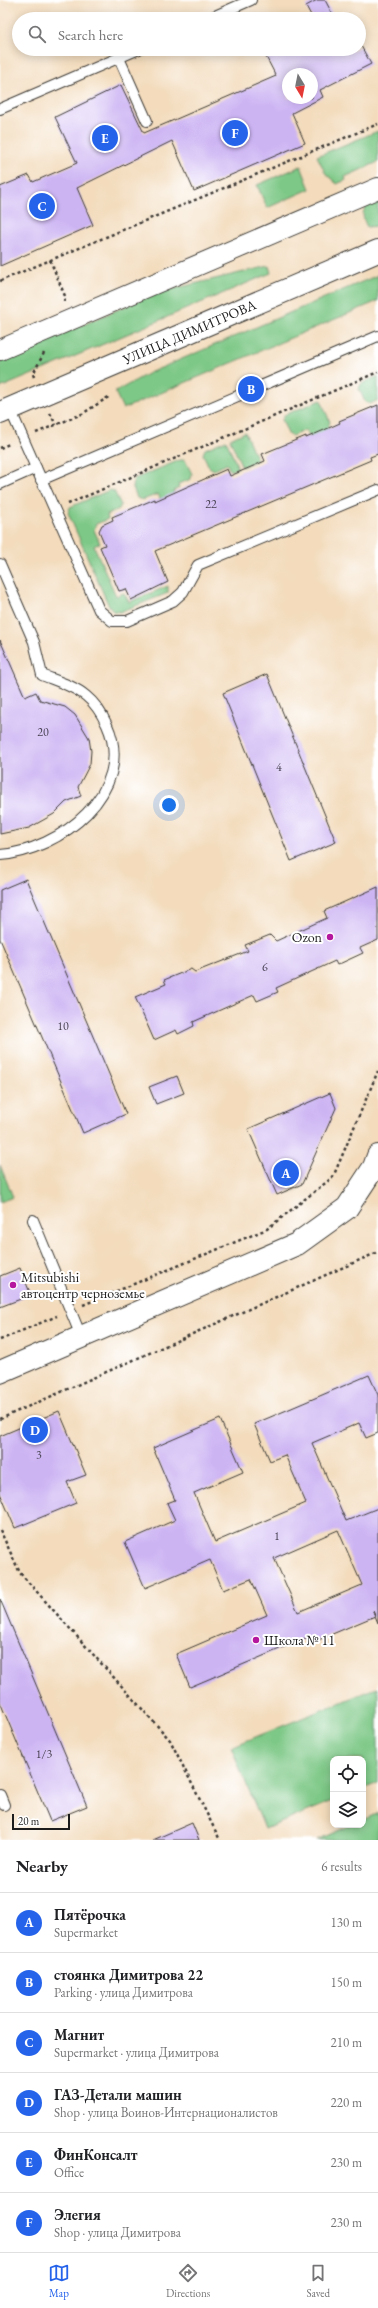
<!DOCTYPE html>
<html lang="en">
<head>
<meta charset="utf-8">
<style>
	:root { --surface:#fff; --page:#f6f6f6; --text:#202124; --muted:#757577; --line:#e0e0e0; --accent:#2563eb }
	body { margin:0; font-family:"EB Garamond",serif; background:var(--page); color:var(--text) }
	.controls { position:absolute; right:12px; bottom:12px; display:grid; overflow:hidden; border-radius:8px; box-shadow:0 2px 10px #0003 }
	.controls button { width:36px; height:36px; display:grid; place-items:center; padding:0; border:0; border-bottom:1px solid var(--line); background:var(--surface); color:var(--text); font:20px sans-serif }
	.compass { position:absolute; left:282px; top:68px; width:36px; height:36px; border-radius:50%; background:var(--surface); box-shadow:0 2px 10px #0003; rotate:170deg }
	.scale { position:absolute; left:12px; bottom:10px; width:58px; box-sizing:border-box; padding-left:4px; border:2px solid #1c1c1c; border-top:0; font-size:11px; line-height:14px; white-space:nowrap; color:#1c1c1c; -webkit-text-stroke:3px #fff; paint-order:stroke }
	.you { position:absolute; left:169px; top:805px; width:14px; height:14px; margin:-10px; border:3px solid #fff; border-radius:50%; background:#1a73e8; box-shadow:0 0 0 6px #1a73e833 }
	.badge { display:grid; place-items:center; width:26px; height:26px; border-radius:50%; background:var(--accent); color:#fff; font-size:13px; font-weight:700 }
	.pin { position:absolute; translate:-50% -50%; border:2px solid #fff; box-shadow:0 1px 4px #0006 }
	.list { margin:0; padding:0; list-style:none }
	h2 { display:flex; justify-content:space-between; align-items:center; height:52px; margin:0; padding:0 16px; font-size:17px }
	h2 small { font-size:13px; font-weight:400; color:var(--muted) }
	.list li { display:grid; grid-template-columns:26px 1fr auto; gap:12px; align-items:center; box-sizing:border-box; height:60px; padding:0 16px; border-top:1px solid var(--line) }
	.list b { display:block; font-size:15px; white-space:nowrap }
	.list p { margin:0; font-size:13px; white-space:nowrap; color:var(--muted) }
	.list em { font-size:13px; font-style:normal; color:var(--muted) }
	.icon { flex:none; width:22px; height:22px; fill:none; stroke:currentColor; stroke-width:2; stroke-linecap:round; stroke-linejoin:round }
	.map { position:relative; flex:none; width:378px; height:1840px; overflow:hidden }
	.search { position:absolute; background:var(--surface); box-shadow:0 2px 10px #0003; left:12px; right:12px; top:12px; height:44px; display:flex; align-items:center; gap:10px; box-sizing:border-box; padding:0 14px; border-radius:22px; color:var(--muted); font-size:15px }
	.sheet { height:412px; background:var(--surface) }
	nav { display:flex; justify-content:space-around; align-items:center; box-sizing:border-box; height:56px; border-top:1px solid var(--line); background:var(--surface); font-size:11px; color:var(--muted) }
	nav a { display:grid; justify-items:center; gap:2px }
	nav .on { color:var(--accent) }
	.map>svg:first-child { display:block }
</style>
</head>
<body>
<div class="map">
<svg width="378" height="1840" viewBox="0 0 378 1840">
	<rect width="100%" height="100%" fill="#fff"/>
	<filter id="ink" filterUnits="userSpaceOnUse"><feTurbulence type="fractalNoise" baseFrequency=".025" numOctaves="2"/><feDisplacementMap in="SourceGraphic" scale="8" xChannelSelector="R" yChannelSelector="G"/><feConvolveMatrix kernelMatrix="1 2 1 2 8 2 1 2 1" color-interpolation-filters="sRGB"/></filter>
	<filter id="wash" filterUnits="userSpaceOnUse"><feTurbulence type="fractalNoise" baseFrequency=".012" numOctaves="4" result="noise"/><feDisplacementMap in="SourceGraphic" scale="16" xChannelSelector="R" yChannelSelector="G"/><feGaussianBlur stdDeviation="0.9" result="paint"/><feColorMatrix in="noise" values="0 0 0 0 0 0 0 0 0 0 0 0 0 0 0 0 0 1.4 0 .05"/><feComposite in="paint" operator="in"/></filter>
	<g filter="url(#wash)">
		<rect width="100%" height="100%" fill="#f3dbbc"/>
		<g fill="#7dc886" stroke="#4c7251">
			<polygon points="378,131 378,162 345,177 346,180 337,184 326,174 317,156"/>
			<polygon points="301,166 310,189 267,208 257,185"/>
			<path d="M378,199V226L367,227C359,212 364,205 378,199Z"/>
			<polygon points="269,266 271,273 0,388 0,361 156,293"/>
			<polygon points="378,275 378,301 123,409 115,392 149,373"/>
			<polygon points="378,376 378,400 370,404 365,402 359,389 361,384"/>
			<polygon points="321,400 330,422 326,432 310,438 306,430 292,436 288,434 282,420 284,415"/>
			<polygon points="245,432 257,460 242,467 230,439"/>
			<polygon points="226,440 238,468 230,471 227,464 214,470 209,467 203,454 205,449"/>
			<polygon points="180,460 185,460 192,474 191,479 178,484 179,488 173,491 174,495 161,501 158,494 143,500 137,498 132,485 134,479"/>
			<polygon points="110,490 114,491 121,505 119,509 107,515 108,519 96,524 94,530 100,543 94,546 116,596 124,593 129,602 168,586 168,593 120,612 113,611 108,604 68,513 70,507"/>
			<polygon points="0,1165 13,1197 0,1202"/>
			<polygon points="378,1687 378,1783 363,1789 363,1759 333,1759 333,1801 265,1829 231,1747"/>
			<polygon points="378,1813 378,1840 317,1840 351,1825 363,1825 363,1820"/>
		</g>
		<g id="blocks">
			<g fill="#ccb4f3" fill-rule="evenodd">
				<polygon points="317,0 325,0 335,19 313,19 306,6"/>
				<path d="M361,46L371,64L320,90L323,97L292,113L305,143L194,191L172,141L77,188L93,225L0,266V187L29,175L33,182L77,163L55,117L121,85L144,133L276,76L262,49H351L352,51ZM288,74H312V98H288Z"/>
				<polygon points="378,405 378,454 370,457 371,460 155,551 168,582 131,600 126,589 119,591 100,547 105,545 99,531 102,525 113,520 112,517 155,499 155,501 227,469 230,476 265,461 262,454 306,436 306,438 340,423 339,421"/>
				<polygon points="0,640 25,697 36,692 40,700 65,707 75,715 89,738 91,751 90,764 78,787 81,796 66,802 54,814 29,828 0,834"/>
				<polygon points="267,674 336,842 291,861 223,693"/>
				<polygon points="26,879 126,1114 83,1133 0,939 0,890"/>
				<polygon points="378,887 378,940 360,948 363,953 337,965 335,961 276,988 278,992 257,1001 254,995 193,1022 194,1026 178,1034 176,1030 154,1040 135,997 166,984 164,980 191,969 195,972 248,951 245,945 270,935 276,941 327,918 324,911"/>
				<polygon points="177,1076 184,1093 156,1104 149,1087"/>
				<polygon points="330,1093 336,1108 302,1184 277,1195 248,1129"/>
				<polygon points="20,1268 31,1295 0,1307 0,1276"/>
				<path d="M369,1375L378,1395V1433L366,1438L359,1423L312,1443L346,1521L378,1508V1623L373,1611L375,1616L311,1643L308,1637L190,1687L176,1654L267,1615L251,1579L223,1590L210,1560L145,1588L125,1542L175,1520L167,1503L175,1500L153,1448L220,1419L243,1472L194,1493L215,1542L306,1503L285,1455L270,1461L254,1424ZM338,1530L362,1585L298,1612L274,1558Z"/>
				<polygon points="59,1411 86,1475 67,1482 76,1503 15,1528 0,1493 0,1436"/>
				<polygon points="0,1599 87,1806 50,1821 0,1702"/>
				<polygon points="192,1823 199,1840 153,1840"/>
			</g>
		</g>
	</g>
	<g filter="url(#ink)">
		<use href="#blocks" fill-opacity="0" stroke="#3c3934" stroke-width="1"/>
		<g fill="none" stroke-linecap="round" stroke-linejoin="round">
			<defs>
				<g id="lane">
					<polyline points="208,19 251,0"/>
					<polyline points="119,58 147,121"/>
					<polyline points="0,109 139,49"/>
					<polyline points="10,409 99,610 112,621 127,621 173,601 183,592 198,565 378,490"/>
					<polyline points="41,480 378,336"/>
					<polyline points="0,484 36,468"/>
					<path d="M0,564L34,642L42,675C57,681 74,686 86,696C96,704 102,714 107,725C137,791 59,851 0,855"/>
					<polyline points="33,1220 81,1336"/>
					<polyline points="0,1795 4,1805"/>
				</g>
				<polyline id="street" points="0,350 378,188"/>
				<g id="secondary">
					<path id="s1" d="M0,413L378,251"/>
					<polyline points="0,1372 297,1244 347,1208 374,1167 378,1156"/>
				</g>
			</defs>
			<use href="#lane" stroke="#3c3934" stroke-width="12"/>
			<use href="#street" stroke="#3c3934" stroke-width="22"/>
			<use href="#secondary" stroke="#3c3934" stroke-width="24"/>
			<g stroke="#3c3934" stroke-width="2.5" stroke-dasharray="3 3" stroke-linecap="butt">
				<polyline points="50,260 65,296 64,302"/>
				<polyline points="0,281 378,124"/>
				<polyline points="34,377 33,374 44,353"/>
				<polyline points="50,413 56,425"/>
				<polyline points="36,433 82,414 110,396"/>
				<polyline points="0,448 9,444"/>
				<polyline points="68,504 378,372"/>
				<polyline points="83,1305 267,1229 333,1177 378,1071"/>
				<polyline points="0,1340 57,1316"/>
				<polyline points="0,1419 378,1252"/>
				<polyline points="0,1530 20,1573 170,1740 220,1840"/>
			</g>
			<use href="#lane" stroke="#fff" stroke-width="10"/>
			<use href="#street" stroke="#fff" stroke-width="20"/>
			<use href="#secondary" stroke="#fff" stroke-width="22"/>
		</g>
	</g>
	<g fill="#b5179e" stroke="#fff" stroke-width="1.5">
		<circle cx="330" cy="937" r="4"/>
		<circle cx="13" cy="1285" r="4"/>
		<circle cx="256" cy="1640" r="4"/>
	</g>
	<g text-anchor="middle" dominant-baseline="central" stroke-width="4" stroke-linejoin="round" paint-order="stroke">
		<g font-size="12" fill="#484252">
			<text x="211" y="504">22</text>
			<text x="43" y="732">20</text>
			<text x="279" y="767">4</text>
			<text x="265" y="967">6</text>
			<text x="63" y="1026">10</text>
			<text x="39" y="1455">3</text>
			<text x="277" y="1536">1</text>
			<text x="44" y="1754">1/3</text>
		</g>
		<g font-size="14" fill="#1c1c1c" stroke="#fff">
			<text stroke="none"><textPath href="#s1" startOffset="206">УЛИЦА ДИМИТРОВА</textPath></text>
		</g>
		<g font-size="14" fill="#1c1c1c" stroke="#fff" text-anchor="start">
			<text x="322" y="937" text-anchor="end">Ozon</text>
			<text x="21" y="1277">Mitsubishi<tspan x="21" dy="16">автоцентр черноземье</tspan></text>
			<text x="264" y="1640">Школа № 11</text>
		</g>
	</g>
</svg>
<div class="controls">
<button><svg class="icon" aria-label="locate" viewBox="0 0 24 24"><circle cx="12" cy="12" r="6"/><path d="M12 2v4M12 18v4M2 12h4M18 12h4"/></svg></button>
<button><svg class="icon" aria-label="layers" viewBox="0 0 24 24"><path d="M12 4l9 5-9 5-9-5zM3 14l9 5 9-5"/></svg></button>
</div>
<svg class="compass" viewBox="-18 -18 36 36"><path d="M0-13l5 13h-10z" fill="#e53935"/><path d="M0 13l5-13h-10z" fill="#757577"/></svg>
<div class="scale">20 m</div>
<div class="you"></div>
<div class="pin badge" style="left:286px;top:1173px">A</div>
<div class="pin badge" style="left:251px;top:389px">B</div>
<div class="pin badge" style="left:42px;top:206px">C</div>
<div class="pin badge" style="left:35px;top:1430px">D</div>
<div class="pin badge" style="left:105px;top:138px">E</div>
<div class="pin badge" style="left:235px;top:133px">F</div>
<div class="search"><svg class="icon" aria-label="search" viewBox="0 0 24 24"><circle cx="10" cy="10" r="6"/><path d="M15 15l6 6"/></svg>Search here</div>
</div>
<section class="sheet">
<h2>Nearby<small>6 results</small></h2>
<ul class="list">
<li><span class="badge">A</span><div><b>Пятёрочка</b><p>Supermarket</p></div><em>130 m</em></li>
<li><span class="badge">B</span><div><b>стоянка Димитрова 22</b><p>Parking · улица Димитрова</p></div><em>150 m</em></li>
<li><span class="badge">C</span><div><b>Магнит</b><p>Supermarket · улица Димитрова</p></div><em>210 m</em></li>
<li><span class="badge">D</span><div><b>ГАЗ-Детали машин</b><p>Shop · улица Воинов-Интернационалистов</p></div><em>220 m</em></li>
<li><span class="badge">E</span><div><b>ФинКонсалт</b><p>Office</p></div><em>230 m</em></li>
<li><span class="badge">F</span><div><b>Элегия</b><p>Shop · улица Димитрова</p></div><em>230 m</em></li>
</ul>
</section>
<nav>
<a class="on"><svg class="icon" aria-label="map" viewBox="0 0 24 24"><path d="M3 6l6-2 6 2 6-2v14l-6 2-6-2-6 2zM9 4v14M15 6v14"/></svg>Map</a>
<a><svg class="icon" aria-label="directions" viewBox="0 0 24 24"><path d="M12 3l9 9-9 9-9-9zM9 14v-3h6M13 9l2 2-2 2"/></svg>Directions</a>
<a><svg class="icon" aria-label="saved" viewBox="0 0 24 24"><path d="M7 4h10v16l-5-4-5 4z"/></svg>Saved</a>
</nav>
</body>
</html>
